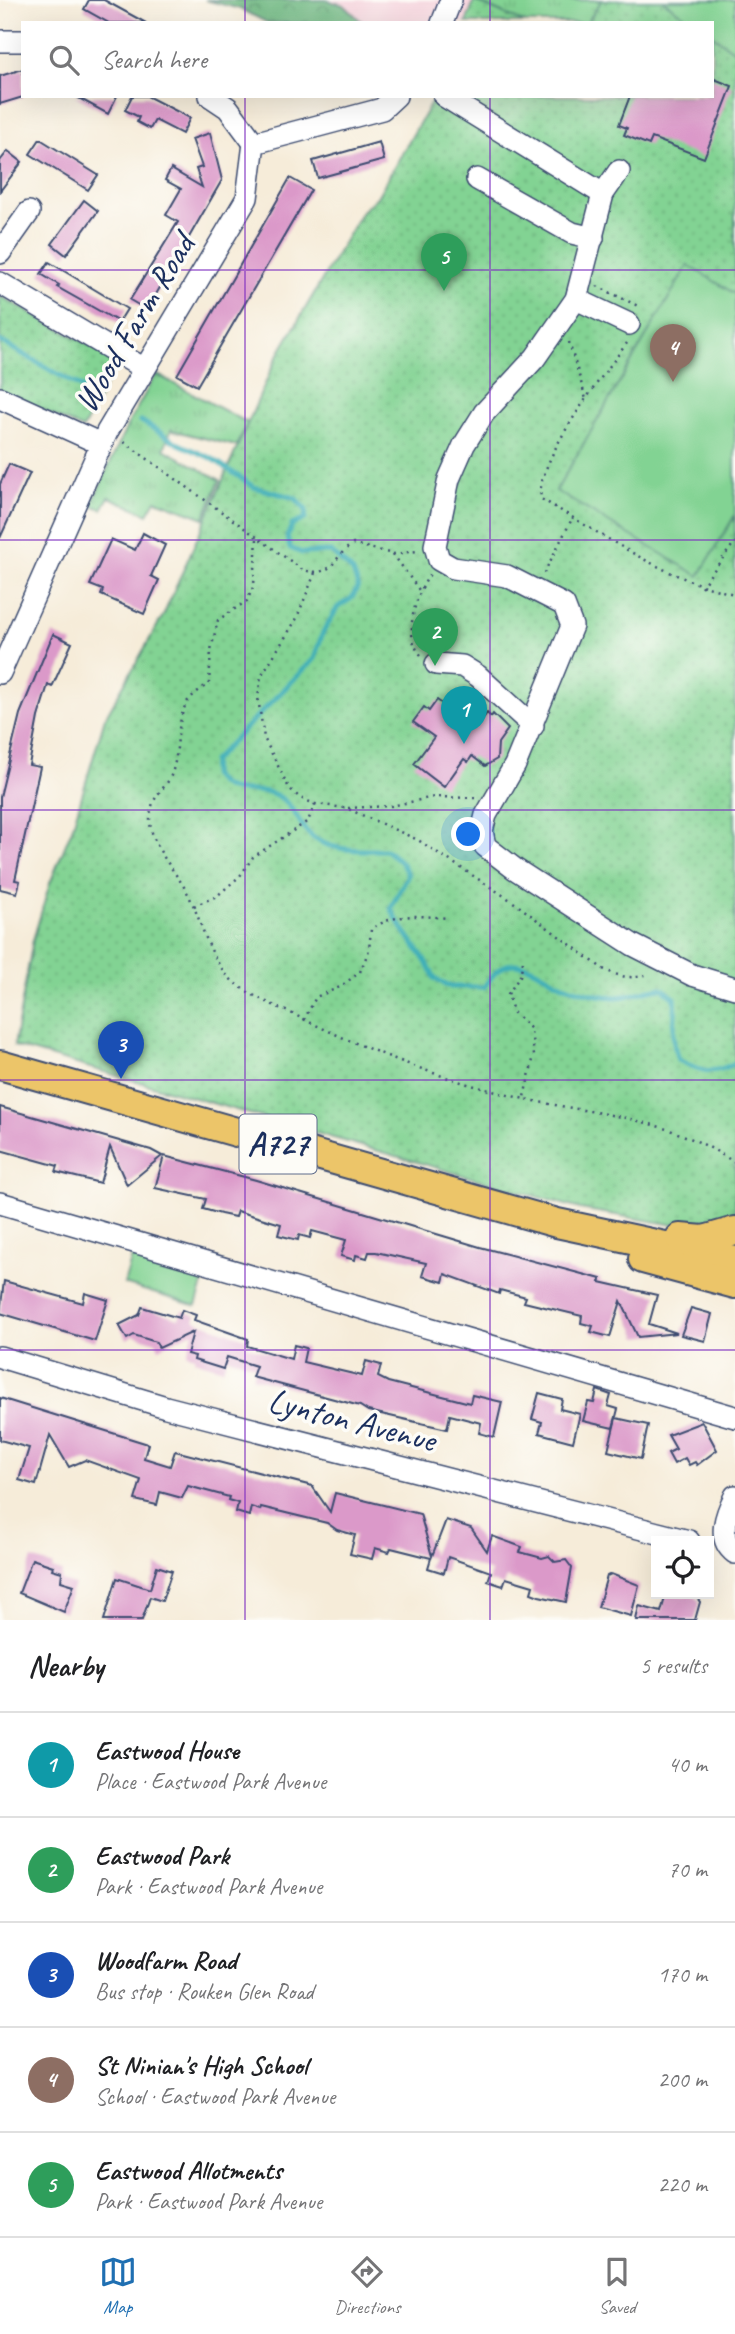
<!DOCTYPE html>
<html lang="en">
<head>
<meta charset="utf-8">
<style>
	:root { --surface:#fff; --page:#f6f6f6; --text:#202124; --muted:#757577; --line:#e0e0e0; --accent:#1f6fb2 }
	body { margin:0; font-family:Caveat,sans-serif; background:var(--page); color:var(--text) }
	.controls { position:absolute; right:21px; bottom:21px; display:grid; overflow:hidden; border-radius:0px; box-shadow:0 7px 28px #0002 }
	.controls button { width:63px; height:63px; display:grid; place-items:center; padding:0; border:0; border-bottom:2px solid var(--line); background:var(--surface); color:var(--text); font:35px sans-serif }
	.you { position:absolute; left:469px; top:835px; width:24px; height:24px; margin:-18px; border:5px solid #fff; border-radius:50%; background:#1a73e8; box-shadow:0 0 0 10px #1a73e833 }
	.badge { display:grid; place-items:center; width:46px; height:46px; border-radius:50%; background:var(--accent); color:#fff; font-size:23px; font-weight:700 }
	.pin { position:absolute; translate:-50% -58px; filter:drop-shadow(0 2px 4px #0008) }
	.pin::after { content:''; position:absolute; top:37px; width:24px; height:21px; background:inherit; clip-path:polygon(0 0,100% 0,50% 100%) }
	.list { margin:0; padding:0; list-style:none }
	h2 { display:flex; justify-content:space-between; align-items:center; height:91px; margin:0; padding:0 28px; font-size:30px }
	h2 small { font-size:23px; font-weight:400; color:var(--muted) }
	.list li { display:grid; grid-template-columns:46px 1fr auto; gap:21px; align-items:center; box-sizing:border-box; height:105px; padding:0 28px; border-top:2px solid var(--line) }
	.list b { display:block; font-size:26px; white-space:nowrap }
	.list p { margin:0; font-size:23px; white-space:nowrap; color:var(--muted) }
	.list em { font-size:23px; font-style:normal; color:var(--muted) }
	.icon { flex:none; width:38px; height:38px; fill:none; stroke:currentColor; stroke-width:2; stroke-linecap:round; stroke-linejoin:round }
	.map { position:relative; flex:none; width:735px; height:1620px; overflow:hidden }
	.search { position:absolute; background:var(--surface); box-shadow:0 7px 28px #0002; left:21px; right:21px; top:21px; height:77px; display:flex; align-items:center; gap:18px; box-sizing:border-box; padding:0 24px; border-radius:0px; color:var(--muted); font-size:26px }
	.sheet { height:616px; background:var(--surface) }
	nav { display:flex; justify-content:space-around; align-items:center; box-sizing:border-box; height:98px; border-top:2px solid var(--line); background:var(--surface); font-size:19px; color:var(--muted) }
	nav a { display:grid; justify-items:center; gap:4px }
	nav .on { color:var(--accent) }
	.map>svg:first-child { display:block }
</style>
</head>
<body>
<div class="map">
<svg width="735" height="1620" viewBox="0 0 735 1620">
	<defs>
		<pattern id="grass-tufts" width="24" height="20" patternUnits="userSpaceOnUse" patternTransform="scale(1.75)"><rect width="24" height="20" fill="#82d393"/><path d="M3 7l-1-3M5 7V3M7 7l1-3M15 17l-1-3M17 17v-4M19 17l1-3" fill="none" stroke="#70b581"/></pattern>
		<pattern id="forest-crowns" width="20" height="18" patternUnits="userSpaceOnUse" patternTransform="scale(1.75)"><rect width="20" height="18" fill="#69b57d"/><path d="M2 6a3 3 0 1 1 6 0M12 15a3 3 0 1 1 6 0" fill="none" stroke="#56946a"/></pattern>
		<pattern id="park-dots" width="8" height="8" patternUnits="userSpaceOnUse" patternTransform="scale(1.75)"><rect width="8" height="8" fill="#82d393"/><path d="M2 2h.1M6 6h.1" fill="none" stroke="#70b581" stroke-width="1.8" stroke-linecap="round"/></pattern>
	</defs>
	<rect width="100%" height="100%" fill="#fdfcf7"/>
	<filter id="ink" filterUnits="userSpaceOnUse"><feTurbulence type="fractalNoise" baseFrequency=".0143" numOctaves="2"/><feDisplacementMap in="SourceGraphic" scale="14" xChannelSelector="R" yChannelSelector="G"/><feConvolveMatrix kernelMatrix="1 2 1 2 8 2 1 2 1" color-interpolation-filters="sRGB"/></filter>
	<filter id="wash" filterUnits="userSpaceOnUse"><feTurbulence type="fractalNoise" baseFrequency=".00686" numOctaves="4" result="noise"/><feDisplacementMap in="SourceGraphic" scale="28" xChannelSelector="R" yChannelSelector="G"/><feGaussianBlur stdDeviation="1.57" result="paint"/><feColorMatrix in="noise" values="0 0 0 0 0 0 0 0 0 0 0 0 0 0 0 0 0 1.4 0 .05"/><feComposite in="paint" operator="in"/></filter>
	<g filter="url(#wash)">
		<rect width="100%" height="100%" fill="#f6ecd9"/>
		<polygon fill="#f5cfda" points="248,0 474,0 525,23 305,23"/>
		<g fill="url(#grass-tufts)" stroke="#4e8178" stroke-width="2">
			<polygon points="602,0 587,23 525,23 474,1"/>
			<polygon points="156,374 248,423 236,446 171,430 164,449 220,480 204,518 156,500 148,514 109,497 102,509 91,505 128,424"/>
		</g>
		<polygon fill="url(#forest-crowns)" stroke="#42726e" stroke-width="2" points="205,0 326,0 344,5 363,23 268,23 240,9"/>
		<g fill="url(#park-dots)" stroke="#4e8178" stroke-width="2">
			<polygon points="602,0 735,0 735,1241 681,1226 580,1209 14,1046 33,940 50,883 72,829 105,718 164,614 276,359 362,211 377,197 435,96 712,96 712,23 587,23"/>
			<polygon points="474,1 525,23 466,23"/>
			<polygon points="0,296 118,361 83,429 0,391"/>
		</g>
		<g fill="#82d393" stroke="#4e8178" stroke-width="2">
			<polygon points="662,0 735,0 735,51 712,35 712,23 695,23"/>
			<polygon points="688,265 735,294 735,515 699,576 556,491"/>
			<polygon points="135,1246 208,1269 196,1306 124,1284"/>
		</g>
		<g fill="none" stroke-linecap="round" stroke-linejoin="round">
			<g stroke="#3eaeb8" stroke-width="5">
				<polyline points="0,341 96,396"/>
				<path d="M141,421L179,444L213,459L254,487L295,498L306,510L305,519L292,525L287,537L290,548L302,553L331,552L353,572L358,586L352,598L338,607L323,632L314,659L213,761L212,775C233,804 257,781 281,798C294,807 298,822 308,833C327,853 362,850 386,850L401,862L408,875L391,908C402,934 424,952 435,979L451,987H484C491,977 498,966 512,964C528,963 544,975 557,982C573,990 596,996 614,997C627,998 647,989 662,988L675,998C677,1024 669,1033 678,1060C701,1071 711,1076 735,1063"/>
			</g>
		</g>
		<g id="blocks">
			<g fill="#db99c9">
				<polygon points="89,0 104,0 146,23 109,23 84,9"/>
				<polygon points="23,69 23,97 0,104 0,76"/>
				<polygon points="712,78 732,86 704,158 652,138 649,145 624,135 627,128 619,125 630,96 712,96"/>
				<polygon points="75,96 117,96 108,114"/>
				<polygon points="132,96 147,96 190,118 182,134 155,120 150,129 137,122 139,117 125,110"/>
				<polygon points="210,133 222,180 147,310 130,300 178,222 166,215 181,189 165,180 171,169 202,187 196,169 202,167 192,139"/>
				<polygon points="40,139 98,175 88,190 30,154"/>
				<polygon points="379,142 384,160 318,178 313,161"/>
				<polygon points="8,151 22,162 0,191 0,161"/>
				<polygon points="290,178 311,190 197,386 177,375"/>
				<polygon points="84,200 98,211 66,255 52,244"/>
				<polygon points="49,262 127,309 119,322 57,287 59,285 41,274"/>
				<polygon points="9,464 30,473 0,538 0,484"/>
				<polygon points="143,533 165,545 151,576 159,580 144,614 101,595 103,590 90,585 111,539 135,550"/>
				<polygon points="53,634 72,643 52,687 48,685 38,717 29,765 40,767 15,880 20,881 17,893 0,889 0,797 20,714"/>
				<polygon points="437,700 453,712 456,709 471,719 484,717 487,713 491,717 493,714 508,729 498,743 497,759 485,766 472,756 468,762 464,759 444,787 414,764 434,737 413,722 424,707 429,711"/>
				<polygon points="0,1107 151,1150 162,1156 127,1185 110,1147 100,1183 56,1172 58,1166 0,1150"/>
				<polygon points="164,1156 256,1180 480,1247 601,1279 600,1282 657,1295 649,1324 677,1333 638,1337 621,1301 610,1337 591,1332 593,1326 581,1323 582,1316 524,1302 526,1297 500,1290 499,1294 445,1274 443,1282 422,1276 426,1263 376,1252 369,1252 367,1258 356,1255 355,1260 341,1256 346,1240 312,1231 310,1238 299,1235 298,1240 278,1235 281,1224 237,1211 235,1217 221,1214 203,1209 206,1199 155,1188"/>
				<polygon points="4,1281 83,1303 85,1293 108,1300 95,1341 0,1313"/>
				<polygon points="142,1307 179,1318 182,1310 196,1315 194,1320 248,1339 247,1346 291,1359 294,1345 306,1348 303,1362 362,1376 366,1361 381,1365 378,1377 388,1382 470,1403 472,1395 502,1402 494,1437 479,1433 481,1423 450,1415 447,1429 368,1411 360,1406 252,1377 256,1366 227,1357 223,1369 194,1360 195,1356 187,1354 193,1332 159,1348 156,1342 134,1335 127,1339 119,1325 139,1315"/>
				<polygon points="691,1308 712,1314 705,1341 681,1335"/>
				<polygon points="597,1390 611,1395 608,1406 618,1409 613,1428 583,1421 588,1402 594,1403"/>
				<polygon points="539,1393 562,1399 560,1409 580,1414 573,1442 539,1433 542,1422 532,1419"/>
				<polygon points="0,1398 148,1444 144,1458 170,1466 175,1451 312,1486 330,1512 335,1493 420,1514 432,1556 446,1520 471,1528 487,1551 492,1536 522,1547 520,1552 542,1558 549,1556 555,1562 566,1560 572,1568 566,1602 539,1596 531,1593 533,1586 506,1578 503,1586 488,1581 491,1572 448,1557 444,1573 428,1568 431,1558 391,1548 389,1552 375,1548 372,1559 350,1554 355,1535 337,1530 327,1523 261,1507 260,1510 251,1507 249,1516 236,1512 238,1503 228,1500 229,1497 188,1486 182,1498 160,1492 157,1505 135,1500 141,1480 85,1460 69,1467 50,1435 36,1485 19,1480 29,1448 0,1440"/>
				<polygon points="616,1418 648,1425 641,1459 608,1451"/>
				<polygon points="702,1422 717,1450 697,1465 695,1462 689,1465 685,1458 674,1464 668,1453 676,1449 668,1435"/>
				<polygon points="32,1559 53,1566 52,1569 62,1572 61,1581 74,1585 64,1612 19,1593"/>
				<polygon points="157,1566 172,1571 162,1601 150,1597 142,1620 104,1620 117,1578 150,1589"/>
				<polygon points="611,1574 639,1585 631,1616 598,1607 607,1576"/>
				<polygon points="666,1594 696,1597 700,1602 695,1620 636,1620 639,1606 661,1612"/>
			</g>
		</g>
	</g>
	<g filter="url(#ink)">
		<use href="#blocks" fill-opacity="0" stroke="#3c4b70" stroke-width="2"/>
		<g fill="none" stroke-linecap="round" stroke-linejoin="round">
			<defs>
				<g id="minor">
					<polyline points="442,23 451,0"/>
					<polyline points="0,41 23,41"/>
					<polyline points="210,96 228,108 254,143"/>
					<polyline points="444,96 603,194"/>
					<polyline points="619,171 603,194 576,299 535,358 484,413 464,445 449,479 435,546 439,560 453,568 507,576 564,605 572,626 515,765 486,815 482,831 485,846 515,869 633,945 692,975 735,988"/>
					<polyline points="477,179 572,233 593,238"/>
					<polyline points="0,253 29,212"/>
					<polyline points="0,283 143,368"/>
					<polyline points="576,299 629,324"/>
					<polyline points="0,398 101,444"/>
					<polyline points="436,664 462,666 478,676 533,726"/>
					<polyline points="0,673 107,432 247,198 254,143 382,109 396,96"/>
					<polyline points="0,1203 735,1417"/>
					<polyline points="0,1357 166,1407 689,1541"/>
					<path d="M735,1496C726,1514 716,1539 735,1553"/>
				</g>
				<g id="major">
					<polyline points="0,1065 557,1223 735,1261"/>
					<polyline points="680,1238 704,1240 735,1231"/>
					<polyline points="643,1259 735,1284"/>
				</g>
			</defs>
			<use href="#minor" stroke="#3c4b70" stroke-width="24"/>
			<use href="#major" stroke="#3c4b70" stroke-width="32"/>
			<g stroke="#3c4b70" stroke-width="2.5" stroke-dasharray="2 5" stroke-linecap="butt">
				<polyline points="597,286 640,307"/>
				<polyline points="569,342 586,399"/>
				<path d="M627,343C604,374 534,462 541,499C603,534 665,580 735,594"/>
				<path d="M124,442L303,570C336,578 331,557 353,544L393,554L418,551"/>
				<path d="M257,539L254,585L247,601L218,620L211,650L209,683C202,689 190,696 186,704C174,729 181,756 169,780C165,786 160,791 156,797C136,833 171,863 187,892C203,922 208,961 236,984C253,997 278,1007 297,1016C370,1052 446,1081 525,1099C603,1116 666,1116 735,1163"/>
				<polyline points="393,554 419,590"/>
				<path d="M315,573L296,620L261,676L258,698L264,738L289,788L300,798L315,804L346,808L418,840L512,901L603,969C620,977 631,980 649,974"/>
				<polyline points="544,573 573,517"/>
				<polyline points="701,587 735,542"/>
				<path d="M421,655C402,635 416,594 430,574"/>
				<polyline points="348,808 391,806 434,797 476,798"/>
				<polyline points="194,906 217,896 240,876 253,857 308,821 315,804"/>
				<polyline points="523,961 520,976 508,994 513,1012 531,1029 534,1056 524,1097"/>
				<path d="M304,1020L316,997L340,987L360,972L369,950L371,929C397,912 418,916 448,918"/>
			</g>
			<use href="#minor" stroke="#fff" stroke-width="21"/>
			<use href="#major" stroke="#ecc569" stroke-width="28"/>
		</g>
	</g>
	<path fill="none" stroke="#7b2cbf" stroke-width="2" stroke-opacity="0.55" d="M245,0V23M490,0V23M245,96V1620M490,96V1620M0,270H735M0,540H735M0,810H735M0,1080H735M0,1350H735"/>
	<g text-anchor="middle" dominant-baseline="central" stroke-width="7" stroke-linejoin="round" paint-order="stroke">
		<rect fill="#fdfcf7" stroke="#5f6c8c" stroke-width="2" x="239.5" y="1114.5" width="77" height="59" rx="5"/>
		<g font-size="33" font-weight="bold" fill="#1b2f5e">
			<text x="278" y="1144">A727</text>
		</g>
		<g font-size="35" fill="#1b2f5e" stroke="#fdfcf7">
			<text transform="translate(134 323) rotate(-59)">Wood Farm Road</text>
			<text transform="translate(352 1420) rotate(14)">Lynton Avenue</text>
		</g>
	</g>
</svg>
<div class="controls">
<button><svg class="icon" aria-label="locate" viewBox="0 0 24 24"><circle cx="12" cy="12" r="6"/><path d="M12 2v4M12 18v4M2 12h4M18 12h4"/></svg></button>
</div>
<div class="you"></div>
<div class="pin badge" style="left:464px;top:744px;background:#0f9aa8">1</div>
<div class="pin badge" style="left:435px;top:666px;background:#2e9e5b">2</div>
<div class="pin badge" style="left:121px;top:1079px;background:#1a4fb4">3</div>
<div class="pin badge" style="left:673px;top:382px;background:#8d6e63">4</div>
<div class="pin badge" style="left:444px;top:291px;background:#2e9e5b">5</div>
<div class="search"><svg class="icon" aria-label="search" viewBox="0 0 24 24"><circle cx="10" cy="10" r="6"/><path d="M15 15l6 6"/></svg>Search here</div>
</div>
<section class="sheet">
<h2>Nearby<small>5 results</small></h2>
<ul class="list">
<li><span class="badge" style="background:#0f9aa8">1</span><div><b>Eastwood House</b><p>Place · Eastwood Park Avenue</p></div><em>40 m</em></li>
<li><span class="badge" style="background:#2e9e5b">2</span><div><b>Eastwood Park</b><p>Park · Eastwood Park Avenue</p></div><em>70 m</em></li>
<li><span class="badge" style="background:#1a4fb4">3</span><div><b>Woodfarm Road</b><p>Bus stop · Rouken Glen Road</p></div><em>170 m</em></li>
<li><span class="badge" style="background:#8d6e63">4</span><div><b>St Ninian's High School</b><p>School · Eastwood Park Avenue</p></div><em>200 m</em></li>
<li><span class="badge" style="background:#2e9e5b">5</span><div><b>Eastwood Allotments</b><p>Park · Eastwood Park Avenue</p></div><em>220 m</em></li>
</ul>
</section>
<nav>
<a class="on"><svg class="icon" aria-label="map" viewBox="0 0 24 24"><path d="M3 6l6-2 6 2 6-2v14l-6 2-6-2-6 2zM9 4v14M15 6v14"/></svg>Map</a>
<a><svg class="icon" aria-label="directions" viewBox="0 0 24 24"><path d="M12 3l9 9-9 9-9-9zM9 14v-3h6M13 9l2 2-2 2"/></svg>Directions</a>
<a><svg class="icon" aria-label="saved" viewBox="0 0 24 24"><path d="M7 4h10v16l-5-4-5 4z"/></svg>Saved</a>
</nav>
</body>
</html>
